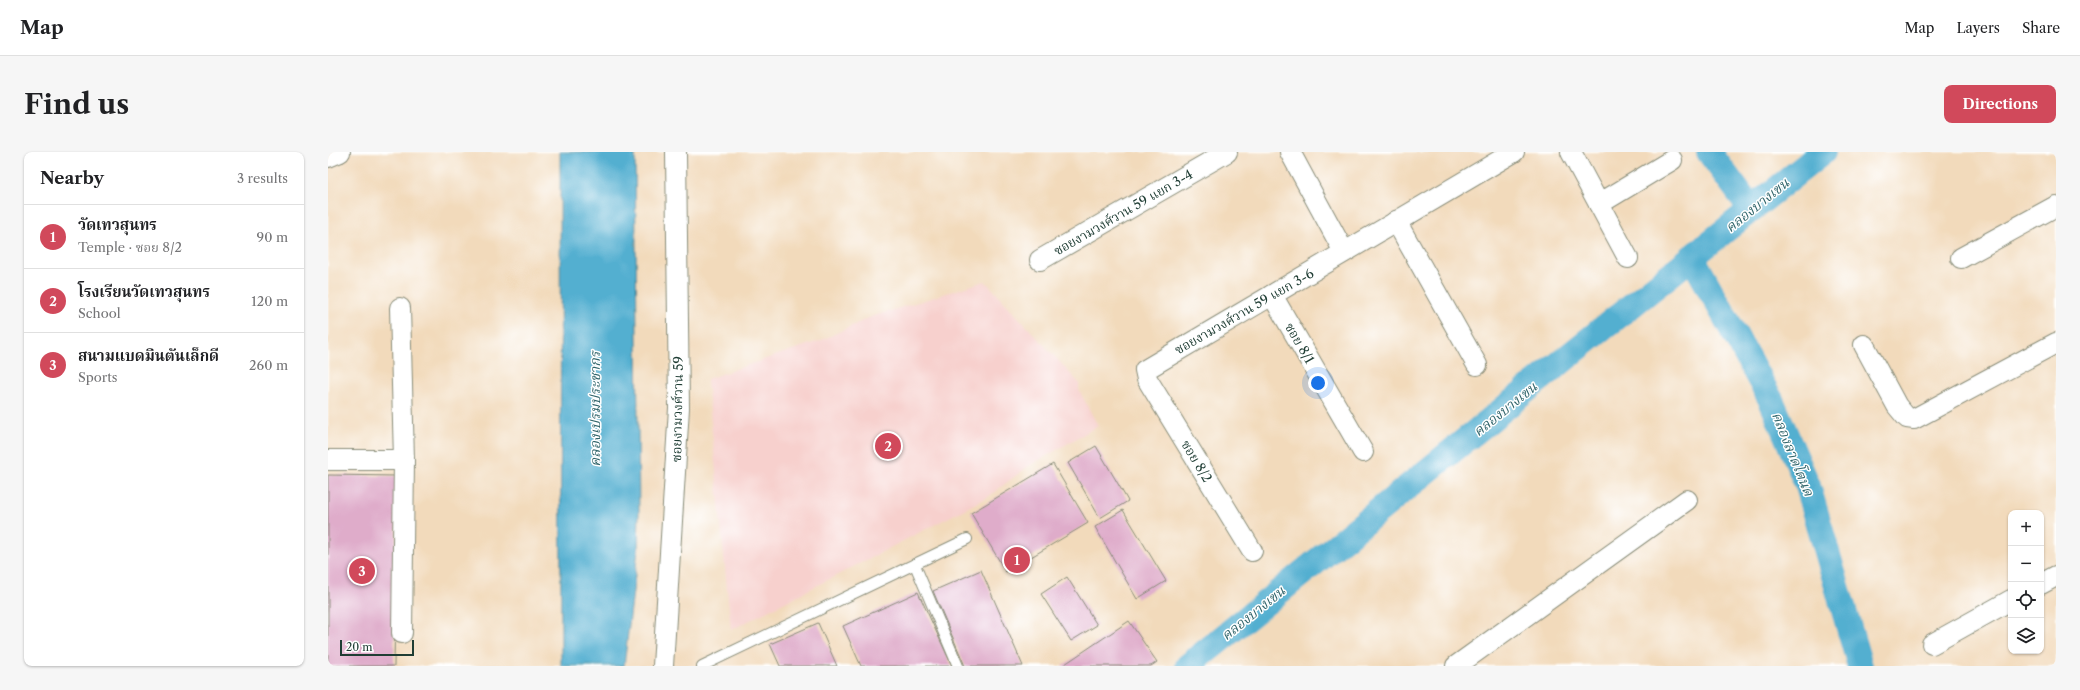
<!DOCTYPE html>
<html lang="en">
<head>
<meta charset="utf-8">
<style>
	:root { --surface:#fff; --page:#f6f6f6; --text:#202124; --muted:#757577; --line:#e0e0e0; --accent:#d1495b }
	body { margin:0; font-family:"Libre Caslon Text","Noto Serif Thai",serif; background:var(--page); color:var(--text) }
	.controls { position:absolute; right:12px; bottom:12px; display:grid; overflow:hidden; border-radius:8px; box-shadow:0 1px 3px #0004 }
	.controls button { width:36px; height:36px; display:grid; place-items:center; padding:0; border:0; border-bottom:1px solid var(--line); background:var(--surface); color:var(--text); font:20px sans-serif }
	.scale { position:absolute; left:12px; bottom:10px; width:74px; box-sizing:border-box; padding-left:4px; border:2px solid #1f3d34; border-top:0; font-size:11px; line-height:14px; white-space:nowrap; color:#1f3d34; -webkit-text-stroke:3px #fff; paint-order:stroke }
	.you { position:absolute; left:990px; top:231px; width:14px; height:14px; margin:-10px; border:3px solid #fff; border-radius:50%; background:#1a73e8; box-shadow:0 0 0 6px #1a73e833 }
	.badge { display:grid; place-items:center; width:26px; height:26px; border-radius:50%; background:var(--accent); color:#fff; font-size:13px; font-weight:700 }
	.pin { position:absolute; translate:-50% -50%; border:2px solid #fff; box-shadow:0 1px 4px #0006 }
	.list { margin:0; padding:0; list-style:none }
	h2 { display:flex; justify-content:space-between; align-items:center; height:52px; margin:0; padding:0 16px; font-size:17px }
	h2 small { font-size:13px; font-weight:400; color:var(--muted) }
	.list li { display:grid; grid-template-columns:26px 1fr auto; gap:12px; align-items:center; box-sizing:border-box; height:64px; padding:0 16px; border-top:1px solid var(--line) }
	.list b { display:block; font-size:15px; white-space:nowrap }
	.list p { margin:0; font-size:13px; white-space:nowrap; color:var(--muted) }
	.list em { font-size:13px; font-style:normal; color:var(--muted) }
	.icon { flex:none; width:22px; height:22px; fill:none; stroke:currentColor; stroke-width:2; stroke-linecap:round; stroke-linejoin:round }
	.map { position:relative; flex:none; width:1728px; height:514px; overflow:hidden; border-radius:8px }
	header { display:flex; align-items:center; gap:24px; box-sizing:border-box; height:56px; padding:0 20px; background:var(--surface); border-bottom:1px solid var(--line) }
	header strong { font-size:19px }
	nav { display:flex; gap:22px; margin-inline-start:auto; font-size:14px }
	.intro { display:flex; align-items:center; justify-content:space-between; box-sizing:border-box; height:96px; padding:0 24px }
	h1 { margin:0; font-size:28px }
	.button { padding:10px 18px; border-radius:8px; background:var(--accent); color:#fff; font-size:14px; font-weight:700 }
	main { display:flex; gap:24px; padding:0 24px }
	aside { flex:1; background:var(--surface); border-radius:8px; box-shadow:0 1px 3px #0004 }
	.map>svg:first-child { display:block }
</style>
</head>
<body>
<header>
<strong>Map</strong>
<nav><a>Map</a><a>Layers</a><a>Share</a></nav>
</header>
<div class="intro"><h1>Find us</h1><a class="button">Directions</a></div>
<main>
<aside>
<h2>Nearby<small>3 results</small></h2>
<ul class="list">
<li><span class="badge">1</span><div><b>วัดเทวสุนทร</b><p>Temple · ซอย 8/2</p></div><em>90 m</em></li>
<li><span class="badge">2</span><div><b>โรงเรียนวัดเทวสุนทร</b><p>School</p></div><em>120 m</em></li>
<li><span class="badge">3</span><div><b>สนามแบดมินตันเล็กดี</b><p>Sports</p></div><em>260 m</em></li>
</ul>
</aside>
<div class="map">
<svg width="1728" height="514" viewBox="0 0 1728 514">
	<rect width="100%" height="100%" fill="#fff"/>
	<filter id="ink" filterUnits="userSpaceOnUse"><feTurbulence type="fractalNoise" baseFrequency=".025" numOctaves="2"/><feDisplacementMap in="SourceGraphic" scale="8" xChannelSelector="R" yChannelSelector="G"/><feConvolveMatrix kernelMatrix="1 2 1 2 8 2 1 2 1" color-interpolation-filters="sRGB"/></filter>
	<filter id="wash" filterUnits="userSpaceOnUse"><feTurbulence type="fractalNoise" baseFrequency=".012" numOctaves="4" result="noise"/><feDisplacementMap in="SourceGraphic" scale="16" xChannelSelector="R" yChannelSelector="G"/><feGaussianBlur stdDeviation="0.9" result="paint"/><feColorMatrix in="noise" values="0 0 0 0 0 0 0 0 0 0 0 0 0 0 0 0 0 1.4 0 .05"/><feComposite in="paint" operator="in"/></filter>
	<g filter="url(#wash)">
		<rect width="100%" height="100%" fill="#f2dabb"/>
		<polygon fill="#f7d0cd" points="657,129 751,231 751,238 770,274 699,315 660,345 403,478 379,227 494,188 543,165"/>
		<polygon fill="#52afd0" stroke="#387682" points="232,0 307,0 311,360 310,398 296,514 233,514"/>
		<g fill="none" stroke-linecap="round" stroke-linejoin="round">
			<g stroke="#52afd0" stroke-width="26">
				<polyline points="1381,0 1423,57"/>
				<polyline points="1364,105 1443,248 1480,334 1532,514"/>
				<polyline points="860,514 1248,198 1495,0"/>
			</g>
		</g>
		<g id="blocks">
			<g fill="#dfacca">
				<polygon points="768,294 800,349 772,366 740,311"/>
				<polygon points="725,312 760,371 678,420 643,361"/>
				<polygon points="0,323 69,324 66,514 0,514"/>
				<polygon points="795,358 838,429 809,447 767,375"/>
				<polygon points="653,418 695,514 637,514 605,439"/>
				<polygon points="739,425 769,473 743,489 713,442"/>
				<polygon points="590,440 624,514 533,514 515,474"/>
				<polygon points="801,469 829,510 823,514 734,514"/>
				<polygon points="490,471 509,514 452,514 442,492"/>
			</g>
		</g>
	</g>
	<g filter="url(#ink)">
		<use href="#blocks" fill-opacity="0" stroke="#888c78" stroke-width="1"/>
		<g fill="none" stroke-linecap="round" stroke-linejoin="round">
			<defs>
				<g id="service">
					<polyline points="587,413 630,514"/>
					<polyline points="374,514 639,387"/>
				</g>
				<g id="minor">
					<polyline points="962,0 1016,100"/>
					<polyline points="1243,0 1300,106"/>
					<polyline points="0,5 12,0"/>
					<polyline points="1271,52 1344,8"/>
					<polyline points="1068,69 1149,213"/>
					<polyline points="1633,106 1728,54"/>
					<polyline points="712,108 899,0"/>
					<polyline points="944,143 1035,300"/>
					<polyline points="72,156 76,308 74,481"/>
					<polyline points="1536,193 1569,254 1579,266 1586,267 1728,191"/>
					<polyline points="0,308 76,308"/>
					<polyline points="924,399 819,227 817,218 1186,0"/>
					<polyline points="1713,432 1728,424"/>
					<polyline points="1604,492 1683,448"/>
					<polyline points="335,514 351,256 348,0"/>
					<polyline points="1128,514 1359,348"/>
				</g>
			</defs>
			<use href="#service" stroke="#888c78" stroke-width="12"/>
			<use href="#minor" stroke="#888c78" stroke-width="22"/>
			<use href="#service" stroke="#fff" stroke-width="10"/>
			<use href="#minor" stroke="#fff" stroke-width="20"/>
		</g>
	</g>
	<g text-anchor="middle" dominant-baseline="central" stroke-width="3" stroke-linejoin="round" paint-order="stroke">
		<g font-size="13" fill="#1f3d34" stroke="#fff">
			<text transform="translate(795 60) rotate(-30)">ซอยงามวงศ์วาน 59 แยก 3-4</text>
			<text transform="translate(916 159) rotate(-30)">ซอยงามวงศ์วาน 59 แยก 3-6</text>
			<text transform="translate(972 191) rotate(60)">ซอย 8/1</text>
			<text transform="translate(349 257) rotate(-89)">ซอยงามวงศ์วาน 59</text>
			<text transform="translate(869 309) rotate(59)">ซอย 8/2</text>
		</g>
		<g font-size="14" font-style="italic" fill="#31656b" stroke="#fff">
			<text transform="translate(1429 53) rotate(-39)">คลองบางเขน</text>
			<text transform="translate(267 257) rotate(-90)">คลองเปรมประชากร</text>
			<text transform="translate(1177 257) rotate(-39)">คลองบางเขน</text>
			<text transform="translate(1465 302) rotate(68)">คลองลาดโตนด</text>
			<text transform="translate(925 461) rotate(-39)">คลองบางเขน</text>
		</g>
	</g>
</svg>
<div class="controls">
<button>+</button>
<button>−</button>
<button><svg class="icon" aria-label="locate" viewBox="0 0 24 24"><circle cx="12" cy="12" r="6"/><path d="M12 2v4M12 18v4M2 12h4M18 12h4"/></svg></button>
<button><svg class="icon" aria-label="layers" viewBox="0 0 24 24"><path d="M12 4l9 5-9 5-9-5zM3 14l9 5 9-5"/></svg></button>
</div>
<div class="scale">20 m</div>
<div class="you"></div>
<div class="pin badge" style="left:689px;top:408px">1</div>
<div class="pin badge" style="left:560px;top:294px">2</div>
<div class="pin badge" style="left:34px;top:419px">3</div>
</div>
</main>
</body>
</html>
